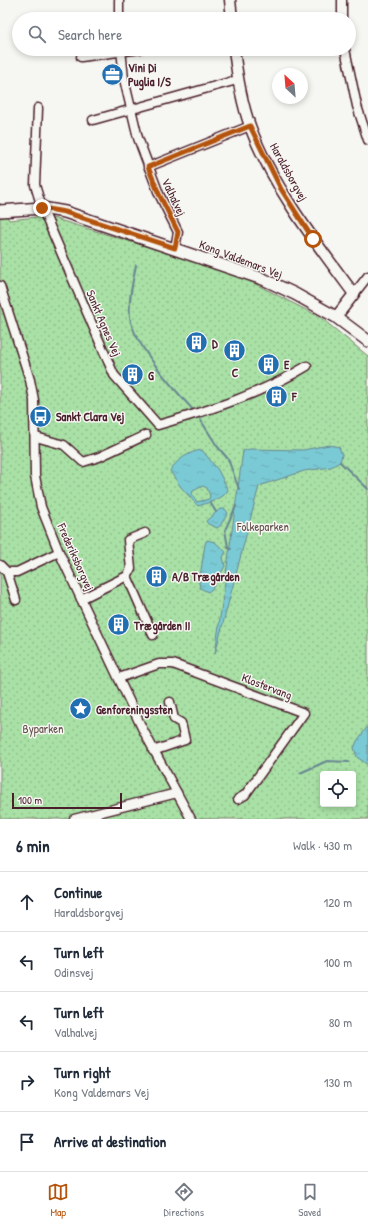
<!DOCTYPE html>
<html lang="en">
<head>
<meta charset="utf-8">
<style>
	:root { --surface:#fff; --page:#f6f6f7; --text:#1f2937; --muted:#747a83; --line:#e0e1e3; --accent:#b45309 }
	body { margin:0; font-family:"Patrick Hand",sans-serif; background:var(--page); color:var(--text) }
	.controls { position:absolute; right:12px; bottom:12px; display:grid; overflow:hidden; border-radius:4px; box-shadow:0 2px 6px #0003 }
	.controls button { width:36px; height:36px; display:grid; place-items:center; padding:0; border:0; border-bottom:1px solid var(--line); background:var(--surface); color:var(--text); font:20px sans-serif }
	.compass { position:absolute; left:272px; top:68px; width:36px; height:36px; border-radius:50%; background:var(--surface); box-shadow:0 2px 6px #0003; rotate:334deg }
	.scale { position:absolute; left:12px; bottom:10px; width:110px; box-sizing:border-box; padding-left:4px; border:2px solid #4a1f2b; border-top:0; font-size:11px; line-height:14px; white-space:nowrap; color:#4a1f2b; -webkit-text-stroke:3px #f6f6f2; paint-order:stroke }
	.stop { position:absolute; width:12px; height:12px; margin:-9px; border:3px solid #b45309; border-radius:50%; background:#fff }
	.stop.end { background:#b45309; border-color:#fff; box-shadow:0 1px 4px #0008 }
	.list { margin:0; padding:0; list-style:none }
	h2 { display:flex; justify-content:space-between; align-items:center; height:52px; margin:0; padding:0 16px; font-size:17px }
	h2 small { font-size:13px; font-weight:400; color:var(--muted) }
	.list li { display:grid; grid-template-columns:26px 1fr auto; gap:12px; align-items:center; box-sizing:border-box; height:60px; padding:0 16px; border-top:1px solid var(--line) }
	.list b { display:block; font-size:15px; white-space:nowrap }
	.list p { margin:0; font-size:13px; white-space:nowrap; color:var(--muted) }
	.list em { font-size:13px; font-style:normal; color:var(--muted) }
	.icon { flex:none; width:22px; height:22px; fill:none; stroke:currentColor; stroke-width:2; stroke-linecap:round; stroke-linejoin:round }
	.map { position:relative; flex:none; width:368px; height:819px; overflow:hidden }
	.search { position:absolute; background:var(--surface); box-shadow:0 2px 6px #0003; left:12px; right:12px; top:12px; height:44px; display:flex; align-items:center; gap:10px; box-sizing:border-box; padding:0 14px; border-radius:22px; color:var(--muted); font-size:15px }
	.sheet { height:352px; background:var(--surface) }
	nav { display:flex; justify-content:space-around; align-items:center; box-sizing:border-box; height:56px; border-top:1px solid var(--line); background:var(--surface); font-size:11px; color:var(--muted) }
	nav a { display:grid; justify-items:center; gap:2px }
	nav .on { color:var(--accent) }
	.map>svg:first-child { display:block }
</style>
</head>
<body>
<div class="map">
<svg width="368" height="819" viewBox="0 0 368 819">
	<defs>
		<pattern id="park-dots" width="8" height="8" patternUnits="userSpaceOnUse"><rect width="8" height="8" fill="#a8e0a5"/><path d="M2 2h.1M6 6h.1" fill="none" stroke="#92c08e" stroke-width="1.8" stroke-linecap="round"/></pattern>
		<pattern id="water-ripples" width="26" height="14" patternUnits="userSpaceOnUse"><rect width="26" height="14" fill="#7acad5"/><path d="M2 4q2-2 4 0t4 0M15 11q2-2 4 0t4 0" fill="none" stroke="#6badb7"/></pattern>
	</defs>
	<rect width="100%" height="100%" fill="#f6f6f2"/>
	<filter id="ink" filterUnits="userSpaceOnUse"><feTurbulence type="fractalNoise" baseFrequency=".025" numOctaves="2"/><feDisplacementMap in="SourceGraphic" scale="8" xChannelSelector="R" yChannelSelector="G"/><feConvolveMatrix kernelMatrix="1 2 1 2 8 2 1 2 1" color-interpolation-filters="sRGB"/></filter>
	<g filter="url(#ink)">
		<path fill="url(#park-dots)" stroke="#798068" fill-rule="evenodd" d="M0,203L9,220L46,216L234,273L320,317L368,356V819H0ZM323,774H353V804H323Z"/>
		<g fill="url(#water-ripples)" stroke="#678691" fill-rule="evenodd">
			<polygon points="329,445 339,447 342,455 340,462 331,467 304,471 259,486 215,654 243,451 250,449 303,450"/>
			<path d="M202,450L218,470L228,490C224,499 207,503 198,506L180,486L170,471C175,461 190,451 202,450ZM203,486L207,488L210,496L209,499L197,502L192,494L193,491Z"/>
			<polygon points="220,509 225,509 228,513 220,526 217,528 208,524 206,521"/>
			<polygon points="207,540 215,542 226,552 223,557 225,566 212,589 208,592 200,588 199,583 205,544"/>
			<polygon points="368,726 368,765 357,757 354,748 357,741"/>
		</g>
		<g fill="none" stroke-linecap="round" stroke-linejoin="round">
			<g stroke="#678691" stroke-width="2">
				<path d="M136,265C133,281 128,300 130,317C133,344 176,391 194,411"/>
				<polyline points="200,419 217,446 228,459 239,489"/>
				<polyline points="340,462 368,489"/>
				<polyline points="210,502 216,512"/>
				<polyline points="231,549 228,547 225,530 236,506"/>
				<polyline points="300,773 327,761 349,762"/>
			</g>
			<defs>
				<g id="minor">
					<polyline points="119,0 119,19"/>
					<polyline points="342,19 342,0"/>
					<polyline points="121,49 124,79 138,138 159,194 178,232 175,248"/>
					<polyline points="345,49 357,106 368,140"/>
					<polyline points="81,57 140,49"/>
					<path d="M38,108L35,185L42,208L114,375L158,425C210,410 261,394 307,366"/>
					<polyline points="93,120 237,80"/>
					<polyline points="148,167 250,126"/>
					<polyline points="0,286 30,380 34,400 35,476 41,507 59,552 142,728 191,819"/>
					<polyline points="354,294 368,276"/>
					<polyline points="36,437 64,445 83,462 99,457 146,435"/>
					<polyline points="145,533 128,540 131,569 127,576 153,635"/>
					<polyline points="0,565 7,572 17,572 59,552"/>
					<polyline points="7,572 16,600"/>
					<polyline points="81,599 127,576"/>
					<polyline points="119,678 159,664 173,664 304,713 245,795 238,799"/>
					<polyline points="153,751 185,740 181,723 174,719 170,702"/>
					<polyline points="74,819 177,793"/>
				</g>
				<g id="tertiary">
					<polyline points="230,0 232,19"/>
					<path d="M234,49C237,75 241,101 250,126C272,186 316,243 354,294L336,317"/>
				</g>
				<polyline id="secondary" points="0,211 42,208 65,212 263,279 295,294 336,317 368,341"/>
			</defs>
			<use href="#minor" stroke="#4a1f2b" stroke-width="11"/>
			<use href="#tertiary" stroke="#4a1f2b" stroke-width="13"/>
			<use href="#secondary" stroke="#4a1f2b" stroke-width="14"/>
			<use href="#minor" stroke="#f6f6f2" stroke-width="8"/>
			<use href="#tertiary" stroke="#f6f6f2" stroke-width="10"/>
			<use href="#secondary" stroke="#f6f6f2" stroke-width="11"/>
		</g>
	</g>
	<g fill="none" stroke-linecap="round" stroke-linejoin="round" filter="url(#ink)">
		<polyline stroke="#b45309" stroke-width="5" points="42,208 65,212 175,248 178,232 159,194 148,167 250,126 281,189 313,239"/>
	</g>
	<defs>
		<symbol id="office-disc" viewBox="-11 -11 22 22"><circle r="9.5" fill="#1f6fb2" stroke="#f6f6f2"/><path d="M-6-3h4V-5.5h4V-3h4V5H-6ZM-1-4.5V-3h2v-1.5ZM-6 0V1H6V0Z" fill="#fff"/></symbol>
		<symbol id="building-disc" viewBox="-11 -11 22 22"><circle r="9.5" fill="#1f6fb2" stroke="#f6f6f2"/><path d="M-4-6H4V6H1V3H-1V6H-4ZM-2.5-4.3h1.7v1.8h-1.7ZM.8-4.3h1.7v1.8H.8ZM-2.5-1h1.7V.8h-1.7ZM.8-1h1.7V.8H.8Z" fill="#fff"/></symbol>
		<symbol id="bus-disc" viewBox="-11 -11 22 22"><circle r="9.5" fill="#1f6fb2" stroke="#f6f6f2"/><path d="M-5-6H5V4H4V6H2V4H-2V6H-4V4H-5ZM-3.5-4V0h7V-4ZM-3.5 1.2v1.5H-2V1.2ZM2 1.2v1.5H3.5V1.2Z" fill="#fff"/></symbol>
		<symbol id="sight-disc" viewBox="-11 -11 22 22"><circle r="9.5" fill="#1f6fb2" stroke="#f6f6f2"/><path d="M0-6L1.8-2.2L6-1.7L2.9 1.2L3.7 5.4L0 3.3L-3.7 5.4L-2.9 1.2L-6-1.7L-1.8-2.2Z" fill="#fff"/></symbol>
	</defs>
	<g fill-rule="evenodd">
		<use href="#office-disc" x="100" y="62" width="25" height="25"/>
		<use href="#building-disc" x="184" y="330" width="25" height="25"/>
		<use href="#building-disc" x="222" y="338" width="25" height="25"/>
		<use href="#building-disc" x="256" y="352" width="25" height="25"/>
		<use href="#building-disc" x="120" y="362" width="25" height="25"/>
		<use href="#building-disc" x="264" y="384" width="25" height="25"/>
		<use href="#bus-disc" x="28" y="404" width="25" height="25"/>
		<use href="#building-disc" x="144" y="564" width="25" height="25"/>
		<use href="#building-disc" x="106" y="612" width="25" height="25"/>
		<use href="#sight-disc" x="68" y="696" width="25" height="25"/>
	</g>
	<g text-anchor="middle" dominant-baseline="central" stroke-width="3" stroke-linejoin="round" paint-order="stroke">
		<g font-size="12" font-weight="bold" fill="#4a1f2b" stroke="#f6f6f2" text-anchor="start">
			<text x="128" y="67">Vini Di<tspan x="128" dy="14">Puglia I/S</tspan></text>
			<text x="212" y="343">D</text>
			<text x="284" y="364">E</text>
			<text x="235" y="372" text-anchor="middle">C</text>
			<text x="148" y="375">G</text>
			<text x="292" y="396">F</text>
			<text x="56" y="416">Sankt Clara Vej</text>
			<text x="172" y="576">A/B Trægården</text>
			<text x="134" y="625">Trægården II</text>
			<text x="96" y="709">Genforeningssten</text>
		</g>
		<g font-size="12" fill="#4a1f2b" stroke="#f6f6f2">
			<text transform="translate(289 172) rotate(61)">Haraldsborgvej</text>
			<text transform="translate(174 197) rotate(65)">Valhalvej</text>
			<text transform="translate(241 259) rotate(21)">Kong Valdemars Vej</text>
			<text transform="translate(104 323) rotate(67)">Sankt Agnes Vej</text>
			<text transform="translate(76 557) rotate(66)">Frederiksborgvej</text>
			<text transform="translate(267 686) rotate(21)">Klostervang</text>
		</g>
		<g font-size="12" fill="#624f4a" stroke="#f6f6f2">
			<text x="263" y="526">Folkeparken</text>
			<text x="43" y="728">Byparken</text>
		</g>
	</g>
</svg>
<div class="controls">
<button><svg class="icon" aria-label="locate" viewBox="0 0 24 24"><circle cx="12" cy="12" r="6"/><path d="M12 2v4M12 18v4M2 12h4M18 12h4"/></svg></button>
</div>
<svg class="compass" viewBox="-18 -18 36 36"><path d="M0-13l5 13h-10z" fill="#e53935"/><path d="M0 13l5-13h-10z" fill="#747a83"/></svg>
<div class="scale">100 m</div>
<div class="stop" style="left:313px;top:239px"></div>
<div class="stop end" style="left:42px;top:208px"></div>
<div class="search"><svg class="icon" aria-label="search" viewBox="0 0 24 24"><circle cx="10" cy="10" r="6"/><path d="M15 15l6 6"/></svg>Search here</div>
</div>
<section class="sheet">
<h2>6 min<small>Walk · 430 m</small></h2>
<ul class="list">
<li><svg class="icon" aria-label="ahead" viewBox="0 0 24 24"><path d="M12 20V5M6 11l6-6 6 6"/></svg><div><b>Continue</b><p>Haraldsborgvej</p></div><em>120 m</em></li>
<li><svg class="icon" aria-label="left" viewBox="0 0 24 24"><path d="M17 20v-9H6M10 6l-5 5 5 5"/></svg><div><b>Turn left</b><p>Odinsvej</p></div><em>100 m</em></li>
<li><svg class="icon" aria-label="left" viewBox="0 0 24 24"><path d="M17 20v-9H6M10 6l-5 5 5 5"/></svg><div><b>Turn left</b><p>Valhalvej</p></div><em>80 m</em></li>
<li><svg class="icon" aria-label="right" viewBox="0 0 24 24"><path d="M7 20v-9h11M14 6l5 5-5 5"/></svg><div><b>Turn right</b><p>Kong Valdemars Vej</p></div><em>130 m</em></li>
<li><svg class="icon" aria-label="arrive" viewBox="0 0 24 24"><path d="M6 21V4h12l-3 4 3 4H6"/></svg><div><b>Arrive at destination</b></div></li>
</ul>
</section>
<nav>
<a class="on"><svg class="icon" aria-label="map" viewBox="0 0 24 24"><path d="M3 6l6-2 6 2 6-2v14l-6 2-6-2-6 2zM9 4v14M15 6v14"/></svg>Map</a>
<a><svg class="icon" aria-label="directions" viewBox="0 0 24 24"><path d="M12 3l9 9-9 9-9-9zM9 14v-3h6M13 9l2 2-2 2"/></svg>Directions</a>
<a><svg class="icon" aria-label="saved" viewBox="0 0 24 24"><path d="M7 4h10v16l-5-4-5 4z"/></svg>Saved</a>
</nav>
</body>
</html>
